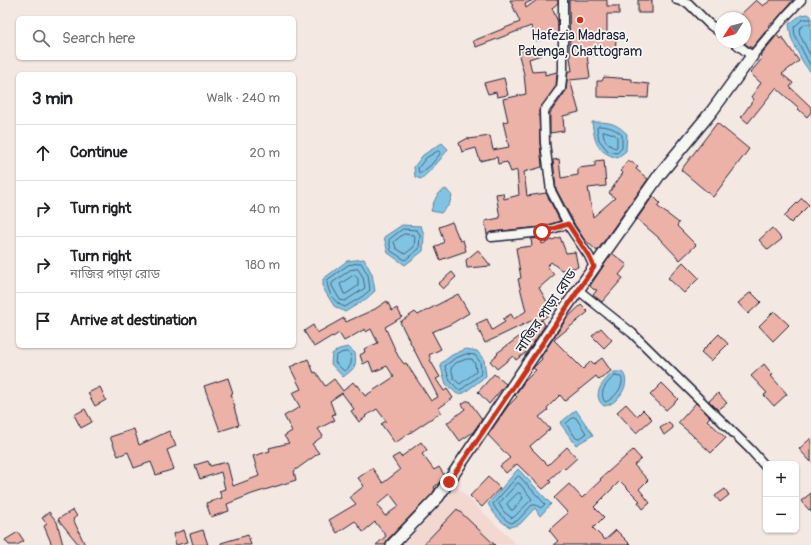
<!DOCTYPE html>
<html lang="en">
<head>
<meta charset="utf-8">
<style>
	:root { --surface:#fff; --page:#f6f6f6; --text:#202124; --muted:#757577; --line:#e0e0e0 }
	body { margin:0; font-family:Pangolin,"Noto Sans Bengali",sans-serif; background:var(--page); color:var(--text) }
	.controls { position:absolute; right:12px; bottom:12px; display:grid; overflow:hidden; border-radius:6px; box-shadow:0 1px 3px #0004 }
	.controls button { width:36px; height:36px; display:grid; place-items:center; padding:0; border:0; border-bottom:1px solid var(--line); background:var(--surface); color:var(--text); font:20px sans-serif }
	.compass { position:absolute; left:715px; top:12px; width:36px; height:36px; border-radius:50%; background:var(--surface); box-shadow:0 1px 3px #0004; rotate:234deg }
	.stop { position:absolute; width:12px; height:12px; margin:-9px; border:3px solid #c8321e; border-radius:50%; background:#fff }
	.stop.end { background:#c8321e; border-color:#fff; box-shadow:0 1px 4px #0008 }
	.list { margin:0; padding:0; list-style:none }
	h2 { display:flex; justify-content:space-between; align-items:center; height:52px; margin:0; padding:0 16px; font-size:17px }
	h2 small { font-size:13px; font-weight:400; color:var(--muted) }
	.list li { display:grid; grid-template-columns:26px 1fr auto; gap:12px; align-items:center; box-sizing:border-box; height:56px; padding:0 16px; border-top:1px solid var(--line) }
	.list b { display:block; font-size:15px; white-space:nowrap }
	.list p { margin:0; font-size:13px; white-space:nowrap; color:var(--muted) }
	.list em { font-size:13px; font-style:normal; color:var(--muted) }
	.icon { flex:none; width:22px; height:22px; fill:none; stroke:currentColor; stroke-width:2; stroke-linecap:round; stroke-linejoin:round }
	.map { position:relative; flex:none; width:811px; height:545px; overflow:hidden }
	.search { position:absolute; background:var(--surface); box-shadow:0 1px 3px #0004; left:16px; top:16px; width:280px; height:44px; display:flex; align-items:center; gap:10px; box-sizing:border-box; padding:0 14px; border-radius:6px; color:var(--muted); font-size:15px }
	.panel { position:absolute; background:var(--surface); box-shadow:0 1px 3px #0004; left:16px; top:72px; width:280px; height:276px; border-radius:6px }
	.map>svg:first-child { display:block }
</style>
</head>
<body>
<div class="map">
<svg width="811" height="545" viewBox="0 0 811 545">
	<rect width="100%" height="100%" fill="#f4e8e3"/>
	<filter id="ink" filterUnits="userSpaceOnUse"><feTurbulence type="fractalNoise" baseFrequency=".025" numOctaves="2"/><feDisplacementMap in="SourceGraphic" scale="8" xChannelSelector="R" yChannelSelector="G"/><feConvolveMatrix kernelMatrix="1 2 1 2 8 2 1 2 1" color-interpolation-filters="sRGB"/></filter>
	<g filter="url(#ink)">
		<polygon fill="#f2d8d1" points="457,487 517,545 403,545"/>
		<g fill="#81c3e2" stroke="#5b839f">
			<path d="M808,14L811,16V72C804,67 794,45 791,37C790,33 790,28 789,24L801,15Z"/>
			<path d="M592,122C608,122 615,122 627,134L626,151L617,158C596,151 595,143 592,122Z"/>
			<path d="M442,143L448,149C440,161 431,170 421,179L415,177L414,167L423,155Z"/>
			<path d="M446,189L452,196L449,205L441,213L431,211C434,201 436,193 446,189Z"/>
			<polygon points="402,225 421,226 424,235 423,251 405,265 388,253 384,237"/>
			<polygon points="364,259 372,274 375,291 366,299 345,312 334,306 323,288 323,279 347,261"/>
			<path d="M348,347L355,353C357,367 354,369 343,377L331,364L332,354L339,349Z"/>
			<polygon points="466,349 477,351 484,360 486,376 464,393 457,394 446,384 440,364 452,355"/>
			<path d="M614,372H622C633,383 617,405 604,406C590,395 604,380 614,372Z"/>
			<polygon points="576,410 593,435 576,445 560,423"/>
			<path d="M518,469L551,504L540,516L535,508L520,524L510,527C500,522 494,514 488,504Z"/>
		</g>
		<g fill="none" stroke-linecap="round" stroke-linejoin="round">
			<g stroke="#48627e" stroke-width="1">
				<polyline points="811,19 803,19 794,27 795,36 811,67"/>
				<polyline points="811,24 805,24 799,29 800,35 811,57"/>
				<path d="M599,126C608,126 616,129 622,135V148L617,153L608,151L599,140L597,128Z"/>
				<path d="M604,131L614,134L617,137V146L616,148C609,147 603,139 603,133Z"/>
				<polygon points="438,151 440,151 440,154 431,165 421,173 419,173 418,168 426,158"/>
				<polygon points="403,229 417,230 420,235 419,249 405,260 391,251 389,240"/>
				<polygon points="404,234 413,235 415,236 414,247 405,254 396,248 394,242"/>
				<path d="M361,263L368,275L370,290L363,296L345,307C335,304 327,292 327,280L348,265Z"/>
				<polygon points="358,269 363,277 365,288 345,301 340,300 332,286 332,283 350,270"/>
				<polygon points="355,275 358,279 358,286 346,294 344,294 340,284 352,276"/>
				<path d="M347,352L351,355C352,362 351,368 344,371L335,362L336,356L341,353Z"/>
				<polygon points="466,354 475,355 480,362 481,374 462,389 459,390 450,381 445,366 454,359"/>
				<polygon points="467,359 472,359 475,364 476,372 460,384 454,379 451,368 456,363"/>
				<path d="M615,376L621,377C626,385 613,400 605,402C598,392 607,382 615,376Z"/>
				<polygon points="574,417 576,418 586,433 585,435 578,439 576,438 566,424"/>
				<path d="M519,476L545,504L541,508L536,505H532L517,521L511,523C503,519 497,512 493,504L517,477Z"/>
				<polygon points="518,483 520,484 532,499 514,517 512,518 504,512 499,504"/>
				<polygon points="518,493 520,493 523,498 513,510 511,510 507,504"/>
			</g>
		</g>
		<g fill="#ecb2a7" stroke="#22223b" fill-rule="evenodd">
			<polygon points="510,0 533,0 525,4 526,8 537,0 558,0 558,3 552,8 558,22 558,33 537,41 531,26 476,47 473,41 520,22"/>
			<polygon points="569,0 607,0 607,6 619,6 619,14 607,14 607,38 616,38 615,56 587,55 590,78 570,80 579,112 563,116 564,131 550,133 550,113 566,91 568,71 572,71 570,57"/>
			<rect x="638" y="0" width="14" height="13"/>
			<polygon points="756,0 763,6 771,0 793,0 775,21 768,26 769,27 752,48 745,44 745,18 737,18"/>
			<polygon points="777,35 780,39 782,37 799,61 782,74 793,83 790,87 811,107 811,112 807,117 798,109 799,108 776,88 748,123 741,117 754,99 751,97 761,83 750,73 760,61 762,58 760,56"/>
			<polygon points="539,47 541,55 529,59 532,72 545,71 545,75 557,72 556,86 539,111 540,143 542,167 524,172 527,196 546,193 560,221 541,227 491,232 487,235 485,221 500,218 496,194 503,193 504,199 519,195 517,170 511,172 507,162 498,164 497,157 480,161 476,148 462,152 459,143 468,138 469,139 490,136 493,150 509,147 503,122 508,121 503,99 526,94 524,74 518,52"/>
			<polygon points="604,77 632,79 632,82 649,84 648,98 597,97 597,81 602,81"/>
			<polygon points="504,78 508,95 497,97 496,92 488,94 484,83"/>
			<polygon points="717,123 749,149 713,197 681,170"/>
			<polygon points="559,159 561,178 578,175 578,168 595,166 595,161 604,160 606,186 588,188 593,217 615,198 609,193 623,173 621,171 628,160 638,166 636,169 648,179 597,251 584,239 575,225 556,189 553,160"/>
			<polygon points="653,196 660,203 657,206 679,223 677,226 696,245 680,260 659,238 637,219"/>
			<polygon points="802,198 809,205 791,223 784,216"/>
			<polygon points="452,222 460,241 463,240 466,251 440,260 435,247 444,242 439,227"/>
			<polygon points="772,228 782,239 768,250 759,240"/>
			<polygon points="560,237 566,253 575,252 578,267 561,270 551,262 547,266 554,275 539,288 553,312 537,323 535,319 485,343 476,324 487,319 492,330 505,322 503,319 511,314 514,319 526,311 518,279 521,278 516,248 532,246 531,239 541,238 542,244"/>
			<polygon points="478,250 491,266 467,268 466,260"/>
			<polygon points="612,253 627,265 619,275 623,278 602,302 593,295 597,290 593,289 590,286"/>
			<polygon points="683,262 699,278 684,293 668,278"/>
			<polygon points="452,272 456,277 443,289 438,284"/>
			<polygon points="751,292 761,302 748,314 738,303"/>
			<polygon points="458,294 469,313 451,324 432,332 441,349 429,355 431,360 430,360 440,377 436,379 444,391 447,389 453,398 439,408 441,412 395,443 381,424 386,421 377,409 365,416 366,417 359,422 351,411 354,409 342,393 330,401 335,414 332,415 335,420 318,429 323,436 312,444 319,453 294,471 296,480 252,494 227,504 229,511 211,517 206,503 222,498 219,491 225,489 221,472 200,479 195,465 208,461 210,466 227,462 233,486 259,476 253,456 270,451 269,448 289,443 284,436 292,431 284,416 300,407 292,393 301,389 290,367 308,359 314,373 316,372 325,386 334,379 343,391 353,382 356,386 358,385 365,396 394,377 387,366 373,372 369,361 363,364 360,355 365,352 364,349 378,343 371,329 366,332 365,329 344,341 339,333 333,337 332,336 314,347 304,331 313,325 317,333 344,318 346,322 375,309 387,301 392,311 397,308 402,317 385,327 398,356 404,364 406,363 431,401 438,397 400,322 415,312 418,315"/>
			<polygon points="581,305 588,312 554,340 583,369 591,361 594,364 602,358 611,371 599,380 596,376 565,401 560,395 547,408 548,410 539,417 550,429 530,446 531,448 548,465 567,447 577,458 565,469 563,467 549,480 551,482 543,489 517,464 506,473 500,466 510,458 488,435 508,406 517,397 515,395 525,381 536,370 533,368 542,359 541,357 567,318"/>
			<polygon points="774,311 789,325 773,341 759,326"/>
			<polygon points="542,320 545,325 528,351 516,360 513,356 497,369 490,361 498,354 497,353"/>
			<polygon points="601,328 612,340 604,348 592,336"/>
			<polygon points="719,334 728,344 711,361 701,352"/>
			<polygon points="764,364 773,375 771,376 787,394 774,406 764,395 767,393 751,376"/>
			<polygon points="494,374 506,384 489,404 478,392"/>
			<polygon points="228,378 233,393 231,394 235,407 234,407 239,425 220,431 204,386"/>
			<polygon points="662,383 678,399 666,410 650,395"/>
			<polygon points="100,387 106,400 95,406 88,393"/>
			<polygon points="718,393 727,403 718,410 709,401"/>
			<polygon points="466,401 469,401 482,419 473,432 460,441 447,423 465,409 462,404"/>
			<polygon points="696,403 710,417 707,420 726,438 711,453 690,433 678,423"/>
			<polygon points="626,404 637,416 643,410 652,419 636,433 617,412"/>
			<polygon points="85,409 92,422 81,428 74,415"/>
			<polygon points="669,422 673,428 664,435 660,428"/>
			<polygon points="134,429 139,445 169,431 176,446 167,450 174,469 156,475 151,462 134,468 128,452 118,456 110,437"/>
			<polygon points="811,438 811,462 799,449"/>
			<path d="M421,442L427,450L422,454L434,470L439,467L444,475L439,483L434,487L435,489L433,493L387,540L385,545H376L386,536L375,522L363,532L355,521L337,533L329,520L356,504L350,497L364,486L358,478L372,468L383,483L400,470L392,458L399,454L401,457ZM390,494L399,506L385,516L377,505Z"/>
			<polygon points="633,450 641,459 634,465 648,480 639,489 650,503 643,509 638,502 640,501 620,481 594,507 604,517 593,528 605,540 616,530 631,545 553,545 558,541 549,530 568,513 554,498 569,484 582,498 601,480 600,479"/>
			<polygon points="488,477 500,488 482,507 470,496"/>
			<polygon points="725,489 729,495 720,502 715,496"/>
			<polygon points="811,493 811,512 801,501"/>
			<polygon points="457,509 495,545 423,545"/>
			<polygon points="73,510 77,516 73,519 85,545 79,545 58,519"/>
			<polygon points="49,512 57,522 63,545 52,545 44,526 47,524 42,518"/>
			<polygon points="184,530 188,542 176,545 173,534"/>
			<polygon points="203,530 208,545 193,545 190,534"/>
			<polygon points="18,532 24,541 17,545 9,545 5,540"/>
			<polygon points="248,535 251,545 221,545 221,543"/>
		</g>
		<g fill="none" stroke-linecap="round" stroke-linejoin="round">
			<defs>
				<g id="minor">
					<polyline points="563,0 563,69 561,88 544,111 545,143 551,191 570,228 589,256 594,267"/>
					<polyline points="677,0 688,3 709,24 721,33"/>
					<polyline points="734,42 752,56 786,16 801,0"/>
					<polyline points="492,237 542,232 568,224"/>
					<polyline points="578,290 632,333 750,449 766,467"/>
				</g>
				<polyline id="secondary" points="392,545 438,497 564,310 660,174 712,111 752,56"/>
			</defs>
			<use href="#minor" stroke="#22223b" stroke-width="11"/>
			<use href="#secondary" stroke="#22223b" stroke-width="14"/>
			<use href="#minor" stroke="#f6f6f2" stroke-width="8"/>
			<use href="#secondary" stroke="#f6f6f2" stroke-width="11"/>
		</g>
	</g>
	<g fill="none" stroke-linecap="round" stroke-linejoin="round" filter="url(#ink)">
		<polyline stroke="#c8321e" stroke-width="5" points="449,482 594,267 589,256 568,224 542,232"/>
	</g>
	<circle fill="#c8321e" stroke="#f6f6f2" stroke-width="1.5" cx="580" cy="20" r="4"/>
	<g text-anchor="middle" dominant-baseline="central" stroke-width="3.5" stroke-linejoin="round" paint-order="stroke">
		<g font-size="14" fill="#22223b" stroke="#f6f6f2">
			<text x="580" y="35">Hafezia Madrasa,<tspan x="580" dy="16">Patenga, Chattogram</tspan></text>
		</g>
		<g font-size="14" fill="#22223b" stroke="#f6f6f2">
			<text transform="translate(546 311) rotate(-56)">নাজির পাড়া রোড</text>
		</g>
	</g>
</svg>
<div class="controls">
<button>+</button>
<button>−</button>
</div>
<svg class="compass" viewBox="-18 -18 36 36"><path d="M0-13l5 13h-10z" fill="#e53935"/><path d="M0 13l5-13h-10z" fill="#757577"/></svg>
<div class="stop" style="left:542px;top:232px"></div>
<div class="stop end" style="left:449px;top:482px"></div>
<div class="search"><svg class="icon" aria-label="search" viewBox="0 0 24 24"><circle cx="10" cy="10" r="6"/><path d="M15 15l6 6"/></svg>Search here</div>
<section class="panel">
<h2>3 min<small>Walk · 240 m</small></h2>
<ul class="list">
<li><svg class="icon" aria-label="ahead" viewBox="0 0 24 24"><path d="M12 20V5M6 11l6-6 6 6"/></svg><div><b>Continue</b></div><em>20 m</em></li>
<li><svg class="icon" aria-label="right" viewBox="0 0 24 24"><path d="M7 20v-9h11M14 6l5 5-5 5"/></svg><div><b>Turn right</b></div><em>40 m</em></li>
<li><svg class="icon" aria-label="right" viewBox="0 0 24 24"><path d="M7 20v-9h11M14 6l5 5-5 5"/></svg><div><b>Turn right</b><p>নাজির পাড়া রোড</p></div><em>180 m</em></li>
<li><svg class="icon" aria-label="arrive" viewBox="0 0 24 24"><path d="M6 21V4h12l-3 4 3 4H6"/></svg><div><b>Arrive at destination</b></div></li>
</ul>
</section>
</div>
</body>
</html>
